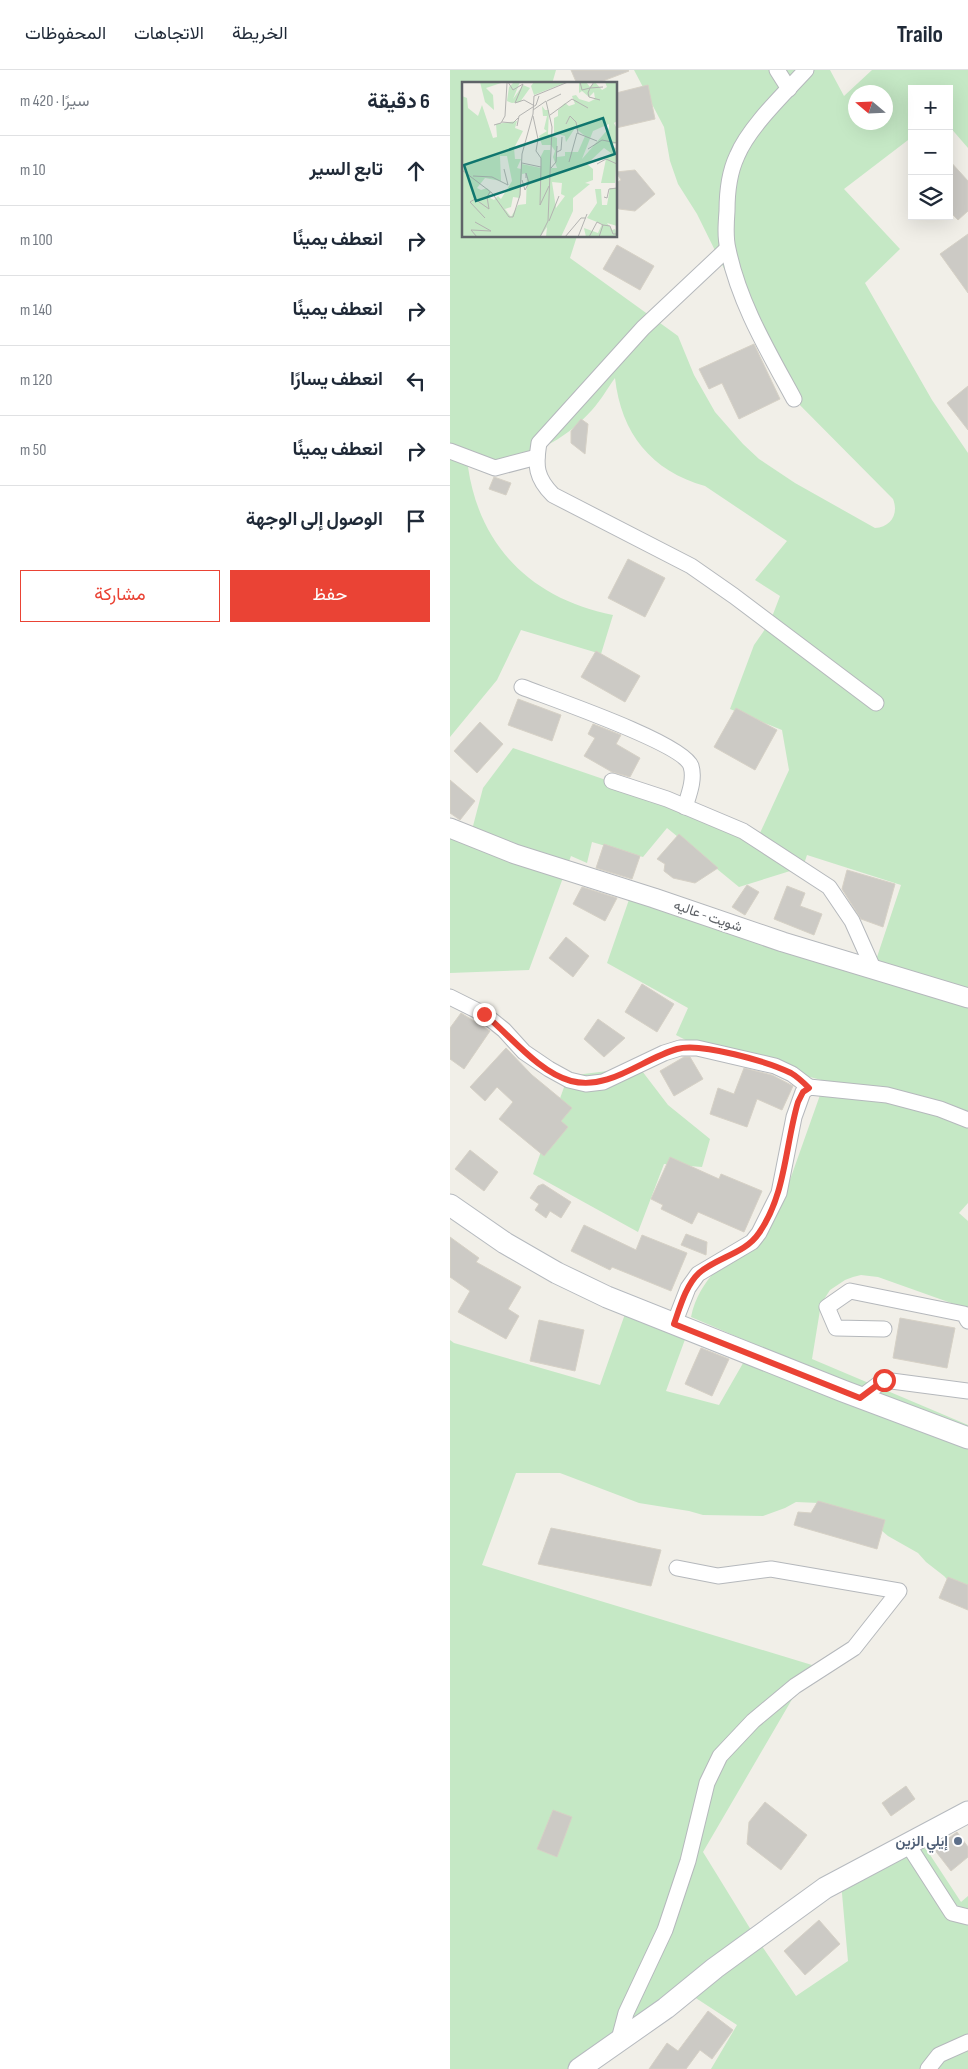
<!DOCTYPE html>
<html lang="ar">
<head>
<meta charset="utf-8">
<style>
	:root { --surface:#fff; --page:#f2f2f3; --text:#1f2937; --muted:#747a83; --line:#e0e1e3; --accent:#ea4335 }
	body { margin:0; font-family:"Sofia Sans Condensed",Vazirmatn,sans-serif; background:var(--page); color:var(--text); direction:rtl }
	.controls { position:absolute; right:15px; top:15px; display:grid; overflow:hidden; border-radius:0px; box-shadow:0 5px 20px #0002 }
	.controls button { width:45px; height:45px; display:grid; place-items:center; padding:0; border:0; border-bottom:1px solid var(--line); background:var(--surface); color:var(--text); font:25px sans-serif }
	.compass { position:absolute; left:398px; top:15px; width:45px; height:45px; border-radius:50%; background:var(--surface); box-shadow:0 5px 20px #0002; rotate:289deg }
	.stop { position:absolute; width:15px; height:15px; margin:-11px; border:4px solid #ea4335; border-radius:50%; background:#fff }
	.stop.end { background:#ea4335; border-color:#fff; box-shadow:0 1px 5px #0008 }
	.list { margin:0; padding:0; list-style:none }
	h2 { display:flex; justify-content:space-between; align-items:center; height:65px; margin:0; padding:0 20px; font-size:21px }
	h2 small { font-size:16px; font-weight:400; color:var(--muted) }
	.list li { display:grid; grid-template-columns:32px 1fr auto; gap:15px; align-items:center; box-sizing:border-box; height:70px; padding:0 20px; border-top:1px solid var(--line) }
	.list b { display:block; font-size:19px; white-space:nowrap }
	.list em { font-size:16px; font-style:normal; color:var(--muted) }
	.actions { display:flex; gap:10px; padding:15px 20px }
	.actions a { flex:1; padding:11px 0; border:1px solid var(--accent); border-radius:0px; text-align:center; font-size:18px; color:var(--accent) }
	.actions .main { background:var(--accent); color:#fff }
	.icon { flex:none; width:28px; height:28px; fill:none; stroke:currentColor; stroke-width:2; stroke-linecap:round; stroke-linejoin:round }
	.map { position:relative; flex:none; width:518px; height:1999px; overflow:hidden; direction:ltr }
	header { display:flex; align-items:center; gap:30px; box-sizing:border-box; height:70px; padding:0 25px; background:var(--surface); border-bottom:1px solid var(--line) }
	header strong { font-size:24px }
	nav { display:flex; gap:28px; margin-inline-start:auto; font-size:18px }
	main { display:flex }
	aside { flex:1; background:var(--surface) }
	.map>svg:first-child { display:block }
</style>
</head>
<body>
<header>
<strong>Trailo</strong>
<nav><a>الخريطة</a><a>الاتجاهات</a><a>المحفوظات</a></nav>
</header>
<main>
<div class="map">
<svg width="518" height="1999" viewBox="0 0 518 1999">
	<rect width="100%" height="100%" fill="#f1efe8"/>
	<g fill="#c5e8c5" fill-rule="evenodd">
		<path d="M0,0H106L102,14H14V166H127L120,188L228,266L244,305L265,342L293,374L309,389L345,413L425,458C441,457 449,444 443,429L333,318L247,144L228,114L220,91L214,57L184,0H380L394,26L422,0H518V78L499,56V19H462V67L394,119L450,179L415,213L482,330L518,383V1133L509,1143L518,1151V1239L428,1207L411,1205L403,1207L395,1210L380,1220L371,1234L362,1289L518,1355V1532L494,1506L476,1492L468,1483L438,1466L431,1460L369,1433L346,1432L335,1438L313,1446L253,1445L239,1441L189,1433L110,1403H66L32,1495L362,1595L253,1782L301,1860L346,1926L398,1891L390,1801L465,1762L511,1832L518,1826V1999H261L287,1955L229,1917L136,1999H0V1270L4,1273L150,1315L175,1244L237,1264L216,1321L269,1335L304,1274L241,1247C252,1194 301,1179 330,1138L375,1011L253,979L226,965L238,938L157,893L182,821L426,890L451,815L357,785L353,797L289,817L217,758L193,787L142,772L137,793L121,786L79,900L0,903V767L18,775L33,718L63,678L310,763L339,700L332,660L280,639L304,575L320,552L330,526L305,510L337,471L255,416C201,401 171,363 165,308C157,319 151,330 142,340C107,379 68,390 18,397C30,479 84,529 163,545L151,584L71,560L47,610L0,667ZM406,22H436V52H406Z"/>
		<polygon points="189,997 218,1035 260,1069 252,1097 214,1094 188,1162 83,1104 118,1006"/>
	</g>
	<g fill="#cccac5" stroke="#d6d1c6">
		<polygon points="121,0 178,0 179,1 145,14 127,14"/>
		<polygon points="198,15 205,49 166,58 166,23"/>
		<polygon points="499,90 518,111 518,141 508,150 499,141"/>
		<polygon points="185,100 205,124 185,141 169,139 166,136 166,113 171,110 166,102"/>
		<polygon points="518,164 518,223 490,184"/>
		<polygon points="167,175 204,196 190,220 153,199"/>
		<polygon points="304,274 330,329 289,349 272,313 259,319 249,299"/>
		<polygon points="518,316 518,360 497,333"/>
		<polygon points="131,349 138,354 135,384 121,373 121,361"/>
		<polygon points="44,407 61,413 56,425 39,419"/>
		<polygon points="178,489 215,508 195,547 158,528"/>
		<polygon points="146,581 190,606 175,632 131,607"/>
		<polygon points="68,629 111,645 102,671 58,655"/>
		<polygon points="286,638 327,660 305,700 264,677"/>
		<polygon points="30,652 53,674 27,703 4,681"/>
		<polygon points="143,654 171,665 166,674 190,688 180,707 162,702 134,686 145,668 138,664"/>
		<polygon points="0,710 25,731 10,750 0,743"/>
		<polygon points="229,764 268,798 245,813 223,808 214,801 215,794 207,789"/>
		<polygon points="154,774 190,786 182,809 146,798"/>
		<polygon points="397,800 445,814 433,857 411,849 392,819"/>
		<polygon points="297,815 309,822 295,845 282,837"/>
		<polygon points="337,816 355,823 350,836 372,844 364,865 324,849"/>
		<polygon points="132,817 167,828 155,851 123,834"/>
		<polygon points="116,867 139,886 123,907 99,888"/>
		<polygon points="192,914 224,934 207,962 175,942"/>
		<polygon points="11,943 40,961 14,999 0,989 0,958"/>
		<polygon points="148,949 175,968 154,987 134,969"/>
		<polygon points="56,978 82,1005 122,1038 111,1051 118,1057 94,1086 49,1049 63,1032 47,1017 35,1031 20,1017"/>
		<polygon points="234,987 240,987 253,1009 224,1026 210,1001"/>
		<polygon points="294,998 322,1005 343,1016 332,1040 307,1029 297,1057 260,1044 268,1018 284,1024"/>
		<polygon points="20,1080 48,1102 34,1121 5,1099"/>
		<polygon points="220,1087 269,1109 271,1104 312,1121 294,1162 248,1142 242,1154 211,1139 213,1135 201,1129"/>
		<polygon points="93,1114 121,1132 111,1148 100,1141 96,1148 85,1140 89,1134 80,1128 88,1116"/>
		<polygon points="134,1155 186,1180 192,1165 237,1183 221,1221 162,1197 160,1200 121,1181"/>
		<polygon points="236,1164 257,1172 256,1185 231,1175"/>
		<polygon points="0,1167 29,1188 26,1192 71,1217 58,1239 69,1246 56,1269 8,1242 20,1221 0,1207"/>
		<polygon points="450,1248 505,1258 497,1298 443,1288"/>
		<polygon points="89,1250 134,1260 125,1301 80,1291"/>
		<polygon points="251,1278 279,1289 262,1326 235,1314"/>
		<polygon points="368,1431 435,1450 427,1479 344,1455 348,1442 361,1443"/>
		<polygon points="101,1458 211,1480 201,1516 88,1494"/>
		<polygon points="498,1507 518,1515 518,1540 489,1528"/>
		<polygon points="456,1716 465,1729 441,1746 432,1733"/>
		<polygon points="315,1732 357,1765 331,1800 297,1774 299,1752"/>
		<polygon points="103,1740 122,1747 107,1787 87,1779"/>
		<polygon points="507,1762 518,1777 518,1787 501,1801 484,1779"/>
		<polygon points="369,1850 390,1874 355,1905 334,1881"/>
		<polygon points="258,1941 283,1960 262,1989 250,1980 236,1999 199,1999 217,1973 228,1981"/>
	</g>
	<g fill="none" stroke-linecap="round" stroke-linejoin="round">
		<defs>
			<g id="minor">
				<polyline points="327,0 339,19"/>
				<path d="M277,179L193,258L89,373C85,396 86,408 103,425L241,496L284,526L426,633"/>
				<path d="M344,329C318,281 289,233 278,179C275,167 276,154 277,141C277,122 279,103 287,86C299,57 334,24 356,0"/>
				<polyline points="0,381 45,398 87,387"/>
				<path d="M72,617C100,628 233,673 241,696C245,709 239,724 235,737"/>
				<polyline points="162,711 217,729 293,761 379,817 402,851 423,898"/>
				<polyline points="0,927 34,944 54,960 74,982 99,999 119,1010 136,1014 153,1012 214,983 230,978 247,978 325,996 342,1004 359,1017"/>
				<polyline points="224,1254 238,1218 248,1204 302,1172 309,1163 329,1123 344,1047 353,1022 359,1017 437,1025 490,1039 518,1050"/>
				<polyline points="434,1259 386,1258 377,1237 400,1221 514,1244 518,1251"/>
				<polyline points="410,1328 434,1310 518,1321"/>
				<polyline points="457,1773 502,1843 518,1847"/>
				<polyline points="168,1973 176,1943 215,1860 238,1791 257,1713 270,1686 303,1651 345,1616 404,1578 449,1521 321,1499 268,1506 227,1498"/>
				<polyline points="478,1999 489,1985 518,1972"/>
			</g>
			<polyline id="tertiary" points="0,758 65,784 204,828 333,872 518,928"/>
			<g id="secondary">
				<polyline points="0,1135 55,1173 107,1203 157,1227 393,1321 518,1368"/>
				<polyline points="129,1999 216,1938 265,1898 375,1818 518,1742"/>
			</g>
		</defs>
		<use href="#minor" stroke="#b5b8bc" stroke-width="17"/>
		<use href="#tertiary" stroke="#b5b8bc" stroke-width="21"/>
		<use href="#secondary" stroke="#b6babf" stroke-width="23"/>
		<use href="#minor" stroke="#fff" stroke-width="15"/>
		<use href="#tertiary" stroke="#fff" stroke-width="19"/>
		<use href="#secondary" stroke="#fff" stroke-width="21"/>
	</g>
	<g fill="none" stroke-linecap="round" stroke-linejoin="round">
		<path stroke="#ea4335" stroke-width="6" d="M34,944C60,965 88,1002 121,1011C159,1021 192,989 227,979C250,972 319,992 341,1003C348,1007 353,1012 359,1018L353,1022L348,1032C335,1076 336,1124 309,1163C295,1184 267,1187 249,1203C236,1215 230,1237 224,1254L410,1328L434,1310"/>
	</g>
	<circle fill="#5c6f8a" stroke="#fff" stroke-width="2" cx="508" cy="1771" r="5"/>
	<g text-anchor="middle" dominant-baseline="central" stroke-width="4" stroke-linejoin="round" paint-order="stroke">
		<g font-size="14" fill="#5f6368" stroke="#fff">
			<text transform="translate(258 846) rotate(19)">شويت - عاليه</text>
		</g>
		<g font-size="14" font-weight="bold" fill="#4e5e75" stroke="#fff" text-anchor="end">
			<text x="498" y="1771">إيلي الزين</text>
		</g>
	</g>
	<g transform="translate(12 12)">
		<rect width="155" height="155" fill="#f1efe8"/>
		<path d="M18,0H42L24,6L31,13L32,28L23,20ZM52,0H58L51,17L61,3L68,6L58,20L50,21L45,19L47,5ZM72,0H105L72,13L69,4ZM117,0H124L128,5L133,0L140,8L145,5L143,0H155V39L152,41L155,47V61L149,63L155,67L153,101H139L144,77L149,71L142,66L125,82L131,87V98L123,101L128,102L111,116V129L99,155H84L85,145L78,155H0V14L5,16L6,26L16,34L20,23L31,56L35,55L34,42L55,39L53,46L61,49L52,66L53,77H59L55,86L59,87L60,82L79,86V74L82,68H88L89,86H95L91,75L93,69L89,63H80L77,54L85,49L82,47L85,34H81L80,24L83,28H87L86,52L95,56V75L103,74V70H116L123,54L113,46L104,60L103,54L92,51V36L96,34V28L103,21L107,24L113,22L110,14L114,13L117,17L127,20L133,17L132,10L127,15L120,9L117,11ZM147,42V46L120,77L131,49ZM38,74H45L50,99L39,117L36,114L32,118L26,115L29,110L25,106L19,108L15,106L23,96L39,99ZM65,91L64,122L56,123L49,135L43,127L49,125L51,115L58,116L60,92ZM90,100L100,101L99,112L103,114L94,126ZM148,106H155V144L145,141L150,148L153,147L155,155H124L122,146L136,151L140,142L125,136L135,121L133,107H139L140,123H145Z" fill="#c5e8c5" fill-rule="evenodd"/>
		<path fill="none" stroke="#b3b3b1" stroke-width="1" d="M46,0L51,8L61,2L53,21L62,18L71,23M118,0L120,8L128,6L132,0M138,18L127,15L126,11L128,6L141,5M85,19L99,12M71,28L84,19L90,45L86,139L78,155M88,33L110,17L126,26M71,34L76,57L74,69L79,76V85M40,40L51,41L56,36M104,42L108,34L114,40L116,51M32,43L39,41L43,34L45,1M55,44L57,34L74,23L77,14M126,67L140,58L155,61M95,70L99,68L100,55M107,80L115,51L135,59M60,81L79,85L78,123L87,104M135,82L144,77L155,82M89,86L94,80L95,64M0,88L30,111L47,135H51L58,113L60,72L71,32L72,14L106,0M11,94L30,95L46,103L42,87M60,98L63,108L67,101L64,91V96M142,115L145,116L147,107L155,106M23,136L8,120L13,117L27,127L25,115L28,110M87,139L97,114M13,140L29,149L9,148L15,155M103,155L119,136H124M116,155L125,132M127,155L135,140L141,143M137,155L141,143L148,144L151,152H155"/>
		<path fill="#0f766e" fill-opacity="0.15" stroke="#0f766e" stroke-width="2.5" d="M141,36L153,72L14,119L2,83Z"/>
		<rect width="155" height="155" fill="none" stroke="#5f6368" stroke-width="2.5"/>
	</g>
</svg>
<div class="controls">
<button>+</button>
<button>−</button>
<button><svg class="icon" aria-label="layers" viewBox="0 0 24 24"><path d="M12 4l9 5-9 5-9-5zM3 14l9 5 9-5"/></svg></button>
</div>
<svg class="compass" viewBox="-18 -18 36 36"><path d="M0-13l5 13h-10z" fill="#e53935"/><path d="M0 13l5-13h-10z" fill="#747a83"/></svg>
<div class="stop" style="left:434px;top:1310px"></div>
<div class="stop end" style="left:34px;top:944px"></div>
</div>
<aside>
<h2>6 دقيقة<small>سيرًا · 420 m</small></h2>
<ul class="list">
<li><svg class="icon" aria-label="ahead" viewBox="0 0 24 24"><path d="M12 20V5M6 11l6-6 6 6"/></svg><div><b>تابع السير</b></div><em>10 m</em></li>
<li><svg class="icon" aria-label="right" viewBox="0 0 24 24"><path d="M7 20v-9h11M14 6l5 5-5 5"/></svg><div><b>انعطف يمينًا</b></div><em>100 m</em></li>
<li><svg class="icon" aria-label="right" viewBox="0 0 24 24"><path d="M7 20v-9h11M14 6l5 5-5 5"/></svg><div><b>انعطف يمينًا</b></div><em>140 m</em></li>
<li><svg class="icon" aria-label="left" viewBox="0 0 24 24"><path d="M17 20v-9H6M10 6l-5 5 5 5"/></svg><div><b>انعطف يسارًا</b></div><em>120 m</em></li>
<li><svg class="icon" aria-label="right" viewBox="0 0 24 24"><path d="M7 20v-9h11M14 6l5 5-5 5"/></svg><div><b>انعطف يمينًا</b></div><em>50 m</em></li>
<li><svg class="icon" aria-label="arrive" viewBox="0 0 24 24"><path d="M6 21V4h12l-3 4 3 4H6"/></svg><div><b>الوصول إلى الوجهة</b></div></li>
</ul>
<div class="actions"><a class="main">حفظ</a><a>مشاركة</a></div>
</aside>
</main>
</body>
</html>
